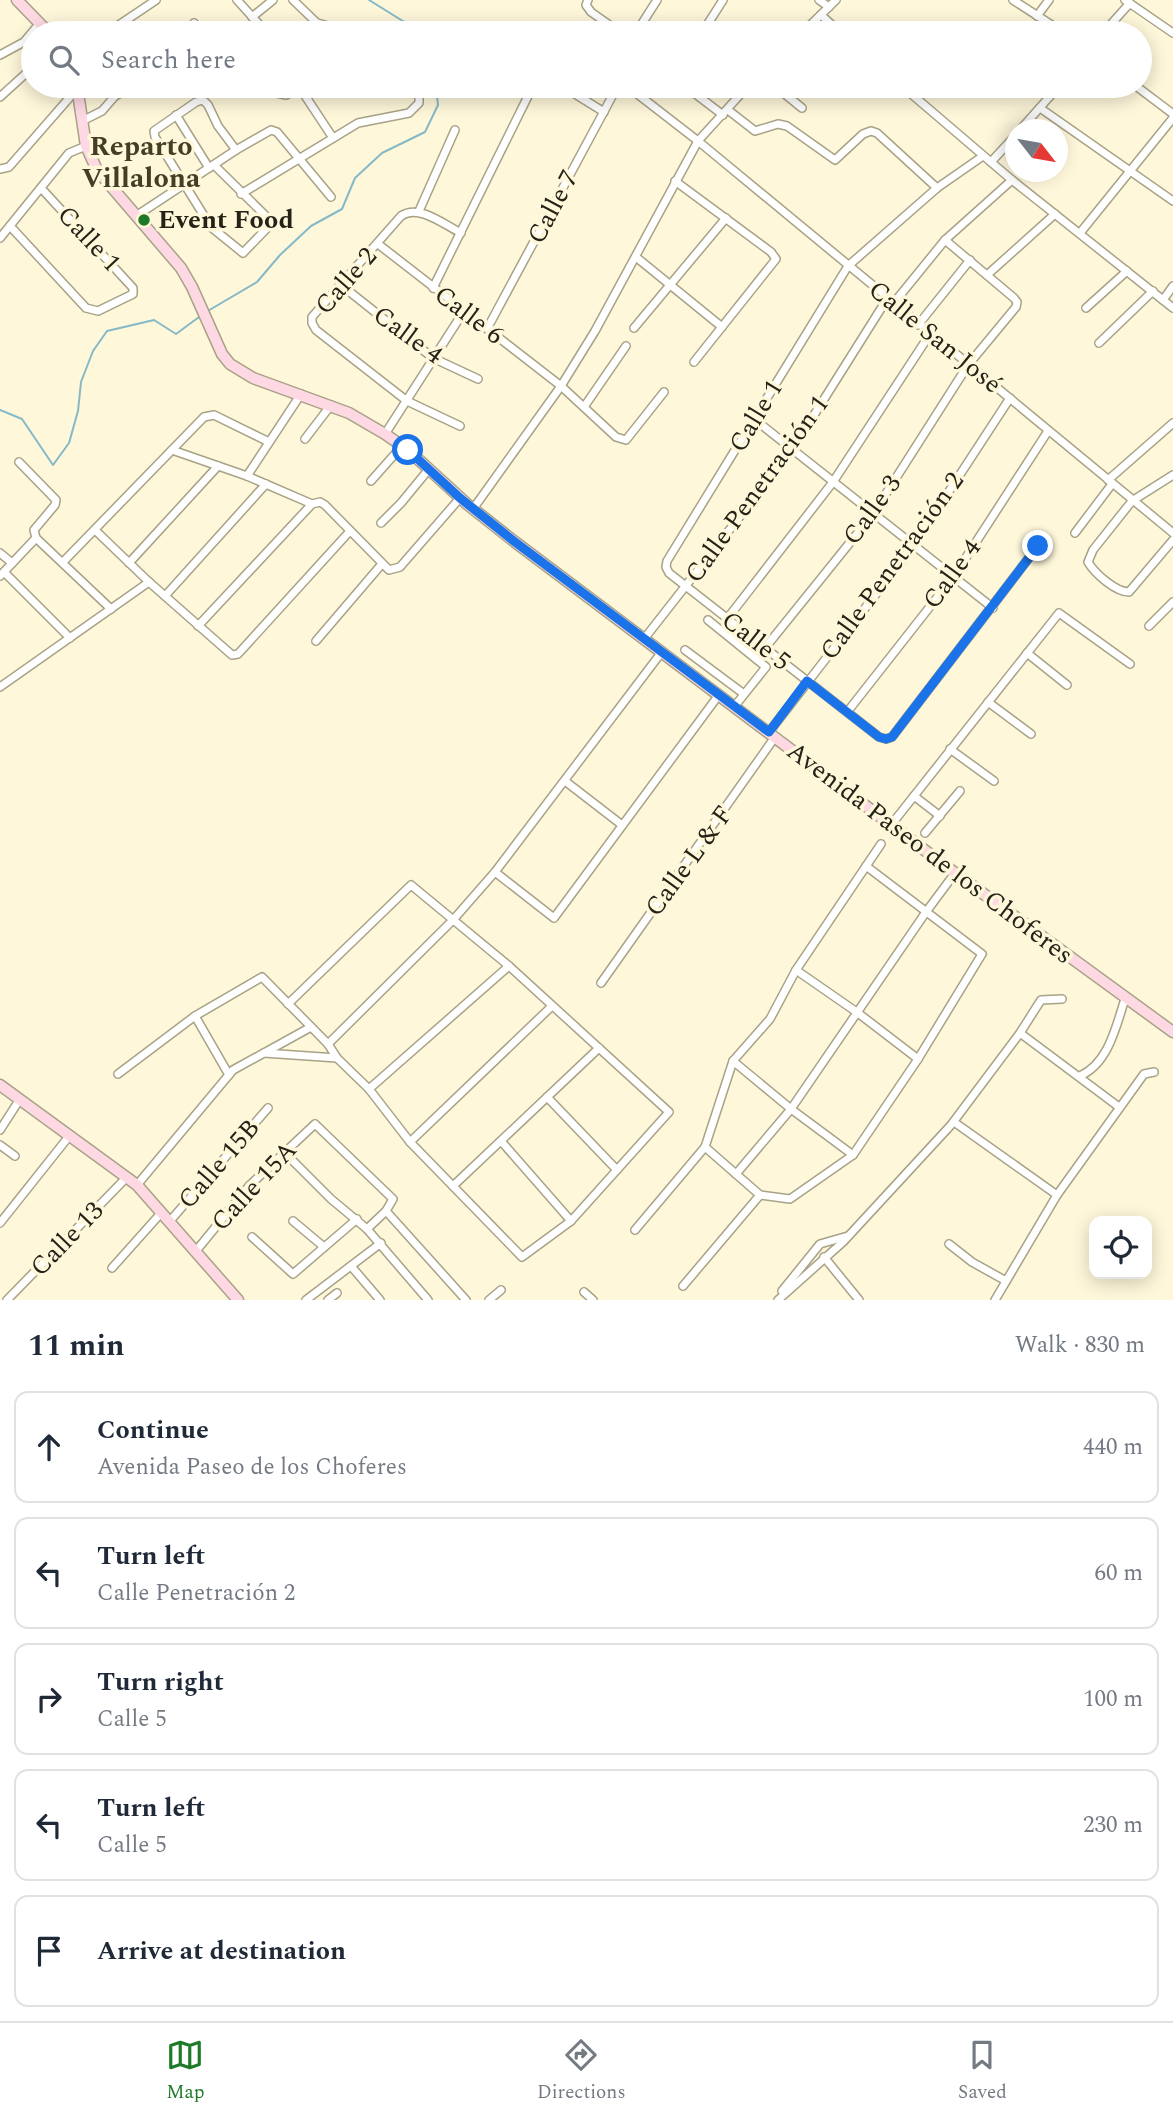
<!DOCTYPE html>
<html lang="en">
<head>
<meta charset="utf-8">
<style>
	:root { --surface:#fff; --page:#f2f2f3; --text:#1f2937; --muted:#747a83; --line:#e0e1e3; --accent:#1e7a29 }
	body { margin:0; font-family:Spectral,serif; background:var(--page); color:var(--text) }
	.controls { position:absolute; right:21px; bottom:21px; display:grid; overflow:hidden; border-radius:14px; box-shadow:0 4px 18px #0003 }
	.controls button { width:63px; height:63px; display:grid; place-items:center; padding:0; border:0; border-bottom:2px solid var(--line); background:var(--surface); color:var(--text); font:35px sans-serif }
	.compass { position:absolute; left:1005px; top:119px; width:63px; height:63px; border-radius:50%; background:var(--surface); box-shadow:0 4px 18px #0003; rotate:121deg }
	.stop { position:absolute; width:21px; height:21px; margin:-16px; border:5px solid #1a73e8; border-radius:50%; background:#fff }
	.stop.end { background:#1a73e8; border-color:#fff; box-shadow:0 2px 7px #0008 }
	.list { margin:0; padding:0; list-style:none }
	h2 { display:flex; justify-content:space-between; align-items:center; height:91px; margin:0; padding:0 28px; font-size:30px }
	h2 small { font-size:23px; font-weight:400; color:var(--muted) }
	.list li { display:grid; grid-template-columns:46px 1fr auto; gap:21px; align-items:center; box-sizing:border-box; height:112px; margin:0 14px 14px; padding:0 14px; border:2px solid var(--line); border-radius:14px }
	.list b { display:block; font-size:26px; white-space:nowrap }
	.list p { margin:0; font-size:23px; white-space:nowrap; color:var(--muted) }
	.list em { font-size:23px; font-style:normal; color:var(--muted) }
	.icon { flex:none; width:38px; height:38px; fill:none; stroke:currentColor; stroke-width:2; stroke-linecap:round; stroke-linejoin:round }
	.map { position:relative; flex:none; width:1173px; height:1300px; overflow:hidden }
	.search { position:absolute; background:var(--surface); box-shadow:0 4px 18px #0003; left:21px; right:21px; top:21px; height:77px; display:flex; align-items:center; gap:18px; box-sizing:border-box; padding:0 24px; border-radius:38px; color:var(--muted); font-size:26px }
	.sheet { height:721px; background:var(--surface) }
	nav { display:flex; justify-content:space-around; align-items:center; box-sizing:border-box; height:98px; border-top:2px solid var(--line); background:var(--surface); font-size:19px; color:var(--muted) }
	nav a { display:grid; justify-items:center; gap:4px }
	nav .on { color:var(--accent) }
	.map>svg:first-child { display:block }
</style>
</head>
<body>
<div class="map">
<svg width="1173" height="1300" viewBox="0 0 1173 1300">
	<rect width="100%" height="100%" fill="#fef7da"/>
	<g fill="none" stroke-linecap="round" stroke-linejoin="round">
		<g stroke="#85b9c7" stroke-width="2">
			<polyline points="369,0 406,23 412,33"/>
			<polyline points="206,312 257,282 280,255 311,226 342,209 355,178 382,153 425,132 438,105 436,86"/>
			<polyline points="0,410 22,419 53,465 69,443 78,411 81,382 93,351 107,331 154,320 176,334 199,317"/>
		</g>
		<defs>
			<g id="street">
				<polyline points="237,0 267,33"/>
				<polyline points="293,0 317,23 328,26 338,33"/>
				<polyline points="588,0 586,5 591,12 621,33"/>
				<polyline points="819,0 829,7"/>
				<polyline points="1013,0 1064,33"/>
				<polyline points="1125,0 1173,33"/>
				<polyline points="821,15 841,33"/>
				<polyline points="1037,16 1049,0"/>
				<polyline points="252,17 273,0"/>
				<polyline points="194,23 202,33"/>
				<polyline points="107,33 156,0"/>
				<polyline points="306,33 317,23"/>
				<polyline points="636,33 657,0"/>
				<polyline points="702,33 723,0"/>
				<polyline points="802,33 836,0"/>
				<polyline points="1103,33 1130,3"/>
				<polyline points="0,55 24,42 40,23"/>
				<polyline points="104,86 115,96 134,86"/>
				<polyline points="242,86 286,95 303,86"/>
				<polyline points="562,86 604,112"/>
				<polyline points="627,86 698,141 1173,533"/>
				<polyline points="685,86 723,115"/>
				<polyline points="775,86 802,108"/>
				<polyline points="902,86 1012,180 1173,308"/>
				<polyline points="1136,86 1173,114"/>
				<polyline points="300,88 333,138"/>
				<polyline points="0,97 33,67"/>
				<polyline points="1040,108 1173,201"/>
				<polyline points="728,110 755,131 778,124 787,126 835,160 863,134 871,131 877,133 937,188"/>
				<polyline points="176,115 209,168"/>
				<polyline points="84,120 102,111 115,96"/>
				<polyline points="1020,130 1059,86"/>
				<polyline points="983,156 937,188 848,266 667,561 666,567 669,573 879,737 886,739 892,737 1038,546"/>
				<polyline points="991,162 1016,135"/>
				<polyline points="214,165 271,221 270,225 243,253 211,227 155,137 154,131 196,102 203,100 208,105 218,126 236,150"/>
				<polyline points="0,169 9,167 77,89"/>
				<polyline points="675,181 771,252 776,259 694,362"/>
				<polyline points="241,194 358,123 409,113 419,103 419,86"/>
				<polyline points="419,211 455,130"/>
				<polyline points="136,216 236,150 271,130 277,132 331,197"/>
				<polyline points="10,226 86,308 98,311 133,294 133,288 41,188"/>
				<polyline points="1080,233 1173,118"/>
				<polyline points="0,238 69,153 86,146"/>
				<polyline points="378,244 561,386 616,437 626,440 664,392"/>
				<polyline points="636,257 722,327"/>
				<polyline points="987,275 1055,214"/>
				<polyline points="341,285 433,358 478,379"/>
				<polyline points="433,288 533,86"/>
				<polyline points="1163,300 1173,286"/>
				<polyline points="893,304 945,240 1012,180"/>
				<polyline points="1086,308 1127,271"/>
				<polyline points="918,325 970,260"/>
				<polyline points="634,328 726,218"/>
				<polyline points="487,329 616,89 621,86"/>
				<polyline points="1099,343 1153,291"/>
				<polyline points="584,407 626,346"/>
				<polyline points="754,419 993,608"/>
				<path d="M460,426L407,401L316,330L312,323V317L401,216C419,204 443,224 461,233"/>
				<polyline points="385,434 464,311"/>
				<polyline points="305,439 331,405"/>
				<polyline points="172,450 247,476 312,504"/>
				<polyline points="19,462 56,500 55,505 34,530 36,538 111,609"/>
				<path d="M1173,475L1132,501L1093,550L1088,562C1095,574 1116,592 1129,592L1173,540"/>
				<polyline points="247,476 301,394"/>
				<polyline points="1108,480 1173,423"/>
				<polyline points="371,481 402,446"/>
				<polyline points="473,509 561,386 595,331 698,141 748,86"/>
				<polyline points="381,523 401,503 429,469"/>
				<polyline points="95,530 149,582 232,655 238,654 350,531"/>
				<polyline points="1075,533 1112,484"/>
				<polyline points="0,553 12,563"/>
				<polyline points="63,562 204,417 214,415 269,442"/>
				<polyline points="129,563 218,466"/>
				<polyline points="4,572 70,638"/>
				<polyline points="0,576 36,538"/>
				<polyline points="165,596 266,484"/>
				<polyline points="727,619 833,482 930,334"/>
				<polyline points="708,620 766,667 734,707"/>
				<polyline points="198,626 312,504 320,502 325,505 389,570 400,567 460,498"/>
				<polyline points="1149,626 1173,602"/>
				<polyline points="644,639 792,450 887,299"/>
				<polyline points="316,641 381,565"/>
				<polyline points="765,648 873,514 968,365 1016,307 1017,302 1014,298 945,240"/>
				<polyline points="685,650 744,694"/>
				<polyline points="1027,653 1067,685"/>
				<polyline points="0,687 149,582"/>
				<polyline points="988,702 1031,734"/>
				<polyline points="848,711 954,576 1048,431"/>
				<polyline points="769,732 914,545 1010,398"/>
				<polyline points="950,749 994,781"/>
				<polyline points="565,781 622,825"/>
				<polyline points="914,796 940,816"/>
				<polyline points="891,825 1059,613 1130,664"/>
				<polyline points="925,833 960,791"/>
				<polyline points="495,872 554,918 718,696"/>
				<polyline points="796,970 858,1013 918,1059"/>
				<polyline points="601,983 775,737"/>
				<polyline points="195,1016 229,1075"/>
				<polyline points="1020,1033 1119,1107"/>
				<polyline points="328,1044 453,920 495,872 661,653"/>
				<polyline points="264,1053 337,1058 369,1089 410,1142 522,1257 571,1221 669,1112 509,966 411,885 288,1004"/>
				<polyline points="733,1061 791,1109 853,1155"/>
				<polyline points="118,1074 195,1016 262,977 328,1044 337,1058"/>
				<path d="M1080,1076C1109,1063 1116,1026 1125,999"/>
				<polyline points="369,1089 509,966"/>
				<polyline points="547,1097 617,1170"/>
				<polyline points="954,1122 1057,1195"/>
				<polyline points="0,1130 20,1099"/>
				<polyline points="501,1141 571,1221"/>
				<polyline points="410,1142 552,1006"/>
				<polyline points="0,1145 15,1156"/>
				<polyline points="705,1147 760,1195 790,1199 853,1155 918,1059 982,954 866,866"/>
				<polyline points="284,1152 331,1199 367,1229 428,1300"/>
				<polyline points="736,1174 791,1109 926,912 955,873"/>
				<polyline points="137,1185 233,1070 311,1027"/>
				<polyline points="453,1186 599,1048"/>
				<polyline points="386,1211 466,1300"/>
				<polyline points="170,1221 268,1108"/>
				<polyline points="293,1221 324,1247"/>
				<polyline points="0,1223 70,1135"/>
				<polyline points="635,1230 705,1147 733,1061 770,1019 796,970 881,844"/>
				<polyline points="252,1237 293,1274 357,1219"/>
				<polyline points="949,1244 972,1262 1006,1281"/>
				<polyline points="196,1251 249,1186 315,1124 393,1199 386,1211 367,1229"/>
				<polyline points="824,1257 859,1300"/>
				<polyline points="351,1266 380,1300"/>
				<polyline points="112,1268 162,1212"/>
				<polyline points="683,1286 760,1195"/>
				<polyline points="782,1291 820,1244 848,1236"/>
				<polyline points="584,1292 593,1300"/>
				<polyline points="7,1300 126,1178"/>
				<polyline points="306,1300 381,1243"/>
				<polyline points="328,1300 337,1293"/>
				<polyline points="489,1300 501,1290"/>
				<polyline points="778,1300 843,1242 951,1125 1020,1033 1041,1000 1062,999"/>
				<polyline points="995,1300 1057,1195 1144,1074 1154,1072"/>
			</g>
			<g id="secondary">
				<polyline points="17,0 49,33"/>
				<polyline points="77,86 86,146 97,170 181,268 192,287 222,354 230,364 253,378 349,413 385,434 408,450 467,504 515,542 955,873 1173,1032"/>
				<polyline points="0,1085 137,1185 238,1300"/>
			</g>
		</defs>
		<use href="#street" stroke="#a8a287" stroke-width="10"/>
		<use href="#secondary" stroke="#a8a287" stroke-width="13"/>
		<use href="#street" stroke="#fff" stroke-width="7"/>
		<use href="#secondary" stroke="#fed9e4" stroke-width="10"/>
	</g>
	<g fill="none" stroke-linecap="round" stroke-linejoin="round">
		<polyline stroke="#1a73e8" stroke-width="9" points="408,450 460,498 515,542 769,732 807,681 879,737 886,739 892,737 1038,546"/>
	</g>
	<circle fill="#1e7a29" stroke="#fef7da" stroke-width="2.5" cx="144" cy="220" r="7"/>
	<g text-anchor="middle" dominant-baseline="central" stroke-width="7" stroke-linejoin="round" paint-order="stroke">
		<g font-size="26" fill="#252218" stroke="#fef7da">
			<text transform="translate(553 207) rotate(-62)">Calle 7</text>
			<text transform="translate(89 239) rotate(47)">Calle 1</text>
			<text transform="translate(346 281) rotate(-49)">Calle 2</text>
			<text transform="translate(469 315) rotate(37)">Calle 6</text>
			<text transform="translate(408 335) rotate(36)">Calle 4</text>
			<text transform="translate(935 337) rotate(39)">Calle San José</text>
			<text transform="translate(756 416) rotate(-59)">Calle 1</text>
			<text transform="translate(757 489) rotate(-54)">Calle Penetración 1</text>
			<text transform="translate(872 510) rotate(-54)">Calle 3</text>
			<text transform="translate(892 566) rotate(-54)">Calle Penetración 2</text>
			<text transform="translate(952 574) rotate(-54)">Calle 4</text>
			<text transform="translate(756 641) rotate(38)">Calle 5</text>
			<text transform="translate(930 853) rotate(37)">Avenida Paseo de los Choferes</text>
			<text transform="translate(689 861) rotate(-54)">Calle L &amp; F</text>
			<text transform="translate(219 1164) rotate(-49)">Calle 15B</text>
			<text transform="translate(254 1186) rotate(-47)">Calle 15A</text>
			<text transform="translate(67 1239) rotate(-46)">Calle 13</text>
		</g>
		<g font-size="26" font-weight="bold" fill="#252218" stroke="#fef7da" text-anchor="start">
			<text x="158" y="220">Event Food</text>
		</g>
		<g font-size="28" font-weight="bold" fill="#443e26" stroke="#fef7da">
			<text x="141" y="146">Reparto<tspan x="141" dy="32">Villalona</tspan></text>
		</g>
	</g>
</svg>
<div class="controls">
<button><svg class="icon" aria-label="locate" viewBox="0 0 24 24"><circle cx="12" cy="12" r="6"/><path d="M12 2v4M12 18v4M2 12h4M18 12h4"/></svg></button>
</div>
<svg class="compass" viewBox="-18 -18 36 36"><path d="M0-13l5 13h-10z" fill="#e53935"/><path d="M0 13l5-13h-10z" fill="#747a83"/></svg>
<div class="stop" style="left:408px;top:450px"></div>
<div class="stop end" style="left:1038px;top:546px"></div>
<div class="search"><svg class="icon" aria-label="search" viewBox="0 0 24 24"><circle cx="10" cy="10" r="6"/><path d="M15 15l6 6"/></svg>Search here</div>
</div>
<section class="sheet">
<h2>11 min<small>Walk · 830 m</small></h2>
<ul class="list">
<li><svg class="icon" aria-label="ahead" viewBox="0 0 24 24"><path d="M12 20V5M6 11l6-6 6 6"/></svg><div><b>Continue</b><p>Avenida Paseo de los Choferes</p></div><em>440 m</em></li>
<li><svg class="icon" aria-label="left" viewBox="0 0 24 24"><path d="M17 20v-9H6M10 6l-5 5 5 5"/></svg><div><b>Turn left</b><p>Calle Penetración 2</p></div><em>60 m</em></li>
<li><svg class="icon" aria-label="right" viewBox="0 0 24 24"><path d="M7 20v-9h11M14 6l5 5-5 5"/></svg><div><b>Turn right</b><p>Calle 5</p></div><em>100 m</em></li>
<li><svg class="icon" aria-label="left" viewBox="0 0 24 24"><path d="M17 20v-9H6M10 6l-5 5 5 5"/></svg><div><b>Turn left</b><p>Calle 5</p></div><em>230 m</em></li>
<li><svg class="icon" aria-label="arrive" viewBox="0 0 24 24"><path d="M6 21V4h12l-3 4 3 4H6"/></svg><div><b>Arrive at destination</b></div></li>
</ul>
</section>
<nav>
<a class="on"><svg class="icon" aria-label="map" viewBox="0 0 24 24"><path d="M3 6l6-2 6 2 6-2v14l-6 2-6-2-6 2zM9 4v14M15 6v14"/></svg>Map</a>
<a><svg class="icon" aria-label="directions" viewBox="0 0 24 24"><path d="M12 3l9 9-9 9-9-9zM9 14v-3h6M13 9l2 2-2 2"/></svg>Directions</a>
<a><svg class="icon" aria-label="saved" viewBox="0 0 24 24"><path d="M7 4h10v16l-5-4-5 4z"/></svg>Saved</a>
</nav>
</body>
</html>
